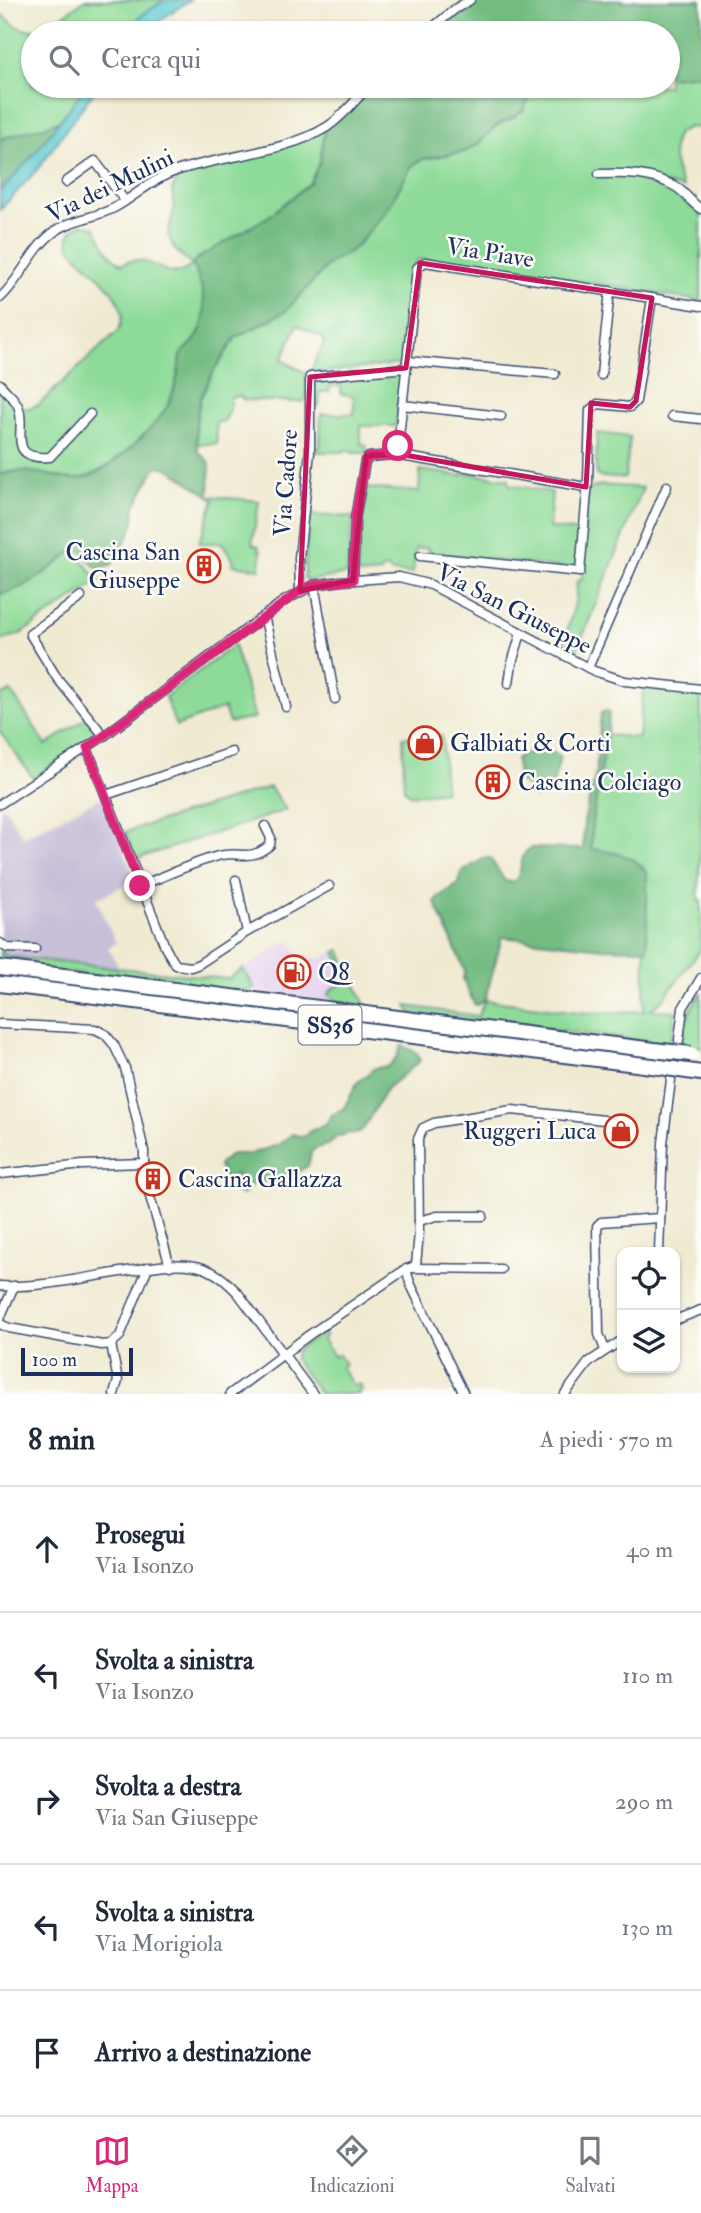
<!DOCTYPE html>
<html lang="it">
<head>
<meta charset="utf-8">
<style>
	:root { --surface:#fff; --page:#f6f6f7; --text:#1f2937; --muted:#747a83; --line:#e0e1e3; --accent:#db2777 }
	body { margin:0; font-family:"IM FELL Double Pica",serif; background:var(--page); color:var(--text) }
	.controls { position:absolute; right:21px; bottom:21px; display:grid; overflow:hidden; border-radius:14px; box-shadow:0 2px 5px #0004 }
	.controls button { width:63px; height:63px; display:grid; place-items:center; padding:0; border:0; border-bottom:2px solid var(--line); background:var(--surface); color:var(--text); font:35px sans-serif }
	.scale { position:absolute; left:21px; bottom:18px; width:112px; box-sizing:border-box; padding-left:7px; border:4px solid #1b2f5e; border-top:0; font-size:19px; line-height:24px; white-space:nowrap; color:#1b2f5e; -webkit-text-stroke:5px #fdfcf7; paint-order:stroke }
	.stop { position:absolute; width:21px; height:21px; margin:-16px; border:5px solid #db2777; border-radius:50%; background:#fff }
	.stop.end { background:#db2777; border-color:#fff; box-shadow:0 2px 7px #0008 }
	.list { margin:0; padding:0; list-style:none }
	h2 { display:flex; justify-content:space-between; align-items:center; height:91px; margin:0; padding:0 28px; font-size:30px }
	h2 small { font-size:23px; font-weight:400; color:var(--muted) }
	.list li { display:grid; grid-template-columns:46px 1fr auto; gap:21px; align-items:center; box-sizing:border-box; height:126px; padding:0 28px; border-top:2px solid var(--line) }
	.list b { display:block; font-size:26px; white-space:nowrap }
	.list p { margin:0; font-size:23px; white-space:nowrap; color:var(--muted) }
	.list em { font-size:23px; font-style:normal; color:var(--muted) }
	.icon { flex:none; width:38px; height:38px; fill:none; stroke:currentColor; stroke-width:2; stroke-linecap:round; stroke-linejoin:round }
	.map { position:relative; flex:none; width:701px; height:1394px; overflow:hidden }
	.search { position:absolute; background:var(--surface); box-shadow:0 2px 5px #0004; left:21px; right:21px; top:21px; height:77px; display:flex; align-items:center; gap:18px; box-sizing:border-box; padding:0 24px; border-radius:38px; color:var(--muted); font-size:26px }
	.sheet { height:721px; background:var(--surface) }
	nav { display:flex; justify-content:space-around; align-items:center; box-sizing:border-box; height:98px; border-top:2px solid var(--line); background:var(--surface); font-size:19px; color:var(--muted) }
	nav a { display:grid; justify-items:center; gap:4px }
	nav .on { color:var(--accent) }
	.map>svg:first-child { display:block }
</style>
</head>
<body>
<div class="map">
<svg width="701" height="1394" viewBox="0 0 701 1394">
	<rect width="100%" height="100%" fill="#fdfcf7"/>
	<filter id="ink" filterUnits="userSpaceOnUse"><feTurbulence type="fractalNoise" baseFrequency=".0143" numOctaves="2"/><feDisplacementMap in="SourceGraphic" scale="14" xChannelSelector="R" yChannelSelector="G"/><feConvolveMatrix kernelMatrix="1 2 1 2 8 2 1 2 1" color-interpolation-filters="sRGB"/></filter>
	<filter id="wash" filterUnits="userSpaceOnUse"><feTurbulence type="fractalNoise" baseFrequency=".00686" numOctaves="4" result="noise"/><feDisplacementMap in="SourceGraphic" scale="28" xChannelSelector="R" yChannelSelector="G"/><feGaussianBlur stdDeviation="1.57" result="paint"/><feColorMatrix in="noise" values="0 0 0 0 0 0 0 0 0 0 0 0 0 0 0 0 0 1.4 0 .05"/><feComposite in="paint" operator="in"/></filter>
	<g filter="url(#wash)">
		<rect width="100%" height="100%" fill="#f0ead1"/>
		<polygon fill="#e5d3f0" points="289,940 298,955 318,959 335,952 348,982 333,988 333,1001 340,1003 248,991 254,987 243,969"/>
		<polygon fill="#c7c0d8" points="102,797 134,877 133,881 96,899 116,943 108,948 119,967 9,957 0,952 0,809 5,807 23,837"/>
		<g fill="#8edb99" stroke="#54857c" stroke-width="2">
			<path d="M84,0H165L143,14L126,33H33V86H86L60,120L45,127L33,129L0,139V14C8,19 14,26 24,29C44,34 69,11 84,0Z"/>
			<path d="M701,74V128L689,127L678,133C668,153 675,169 683,188L643,179L672,188L688,205L701,213V301L485,266L419,259L415,262L405,360L400,364L315,373L311,371L324,342L322,337L297,325L282,360L306,373V399L302,402L244,400L240,396L230,397V410L224,422H216L217,444H197L196,423L200,399L213,372L236,337L273,319L329,263L355,248L387,210L412,165L423,159L464,152L479,143L496,126L515,117L529,98L527,86H668V77Z"/>
			<path d="M325,128L320,161L310,183L269,216L197,259C201,295 218,327 182,352C178,370 176,392 166,409C152,431 101,480 75,479C50,478 25,465 0,475V388L20,408H29L38,405L119,330C121,323 124,316 121,309C117,295 102,279 91,269C77,256 53,239 82,224L95,227C102,240 108,257 122,264C152,248 166,289 192,265L174,249L168,234L174,209L172,190L182,170L258,152Z"/>
			<polygon points="391,373 397,373 402,377 396,426 361,426 361,444 366,445 367,453 352,453 351,450 344,450 344,452 315,452 315,448 320,447 321,414 354,414 354,396 341,394 341,386 330,386 329,392 320,392 319,406 313,406 313,385 315,382 348,382 351,378 387,377"/>
			<polygon points="597,433 630,437 625,478 600,477 596,475"/>
			<polygon points="420,470 462,476 463,473 509,479 509,485 552,492 549,528 580,532 577,566 571,569 428,552 428,548 416,548 413,573 391,572 389,569 382,569 380,573 361,575 357,571 361,527 363,526 362,518 367,488 419,492"/>
			<polygon points="601,485 643,488 575,655 562,649 575,603 577,581 582,580 587,494 590,489"/>
			<polygon points="209,496 259,501 252,544 259,546 258,550 261,550 260,569 233,565 233,559 222,543 199,543 214,500"/>
			<polygon points="309,515 353,517 347,574 309,581 304,578"/>
			<path d="M74,550L99,581L20,634L0,641V594C28,589 52,567 74,550Z"/>
			<polygon points="234,645 255,718 229,723 224,708 176,726 165,697"/>
			<polygon points="643,689 701,693 701,837 698,900 701,901 701,949 660,1003 650,1010 675,1011 671,1044 411,1013 407,1006 478,1016 485,1000 586,1013 644,1011 647,873 615,853 591,850 592,822 607,735 639,738"/>
			<polygon points="11,691 46,745 86,718 98,733 97,736 33,778 0,732 0,696"/>
			<polygon points="442,736 445,791 411,795 404,789 403,737"/>
			<polygon points="270,787 286,810 136,859 125,832"/>
			<polygon points="340,950 365,1005 340,1003 328,995 333,988 348,982 335,952"/>
			<polygon points="0,952 9,957 228,979 243,969 254,987 248,991 237,991 0,966"/>
			<path d="M701,993V1048L681,1045C684,1025 688,1010 701,993Z"/>
			<polygon points="323,1332 326,1336 322,1339 334,1356 338,1354 345,1364 341,1368 354,1386 359,1384 362,1389 358,1391 359,1394 320,1394 294,1359 297,1350"/>
		</g>
		<g fill="#72bb81" stroke="#467570" stroke-width="2">
			<polygon points="470,0 623,0 623,2 637,0 701,0 701,74 668,77 668,33 426,33"/>
			<path d="M369,86H527L529,98L523,111L496,126L479,143L464,152L423,159L412,165L387,210L355,248L329,264L286,311L236,337L213,372L200,399L196,423L197,444L198,451L210,463L209,496L168,468L159,466L155,468L135,506L134,523L128,537L111,565L100,569L94,566L82,551L74,550C52,567 28,589 0,594V475C25,465 50,478 75,479C101,480 152,431 166,408C176,392 178,370 182,352C213,331 207,295 193,265L197,259L269,216L310,183L320,161L325,128Z"/>
			<polygon points="60,120 35,153 0,192 0,139 33,129 45,127"/>
			<path d="M607,711L609,713L608,727L592,822L591,849C610,852 637,854 647,874V949L603,948L502,937L485,1000L477,1005L474,1004L463,979L465,971L435,902L437,898L457,885L462,872L485,858H490L505,881L513,882C525,873 517,855 531,848L583,849L584,822L596,772L601,713Z"/>
			<polygon points="522,753 556,753 560,757 553,784 542,791 538,797 534,797 529,789 518,780 516,759"/>
			<polygon points="402,1045 418,1054 420,1061 387,1088 363,1129 356,1134 349,1133 336,1137 330,1144 314,1149 311,1153 308,1166 298,1171 294,1177 254,1183 242,1195 235,1191 237,1175 235,1174 226,1180 219,1167 220,1163 233,1154 250,1154 278,1145 292,1134 304,1137 310,1131 325,1125 332,1115 344,1108 357,1083 375,1068 389,1066 397,1057"/>
		</g>
		<g fill="#5ac7ce" stroke="#3a7b96" stroke-width="2">
			<polygon points="165,0 190,0 142,33 126,33 143,14"/>
			<polygon points="86,86 98,86 37,170 0,210 0,192 35,153"/>
		</g>
	</g>
	<g filter="url(#ink)">
		<g fill="none" stroke-linecap="round" stroke-linejoin="round">
			<defs>
				<g id="minor">
					<polyline points="426,33 455,9 470,0"/>
					<path d="M599,174C626,173 652,173 676,187C686,193 691,203 701,209"/>
					<polyline points="66,182 95,161 125,201"/>
					<path d="M0,298C21,279 31,249 54,232C71,219 95,218 114,208C134,197 151,180 173,172C219,156 286,153 327,127C343,117 356,99 369,86"/>
					<polyline points="407,361 555,374"/>
					<polyline points="601,375 610,291"/>
					<path d="M0,384C5,391 15,398 18,406C28,427 4,461 50,457L90,414"/>
					<polyline points="402,405 501,416"/>
					<polyline points="672,416 701,419"/>
					<polyline points="396,452 401,456 586,487"/>
					<polyline points="420,556 580,572 588,481 590,410 598,404 630,407 636,401 652,298"/>
					<polyline points="353,580 355,519 365,461 369,457 392,455 398,446 417,268 425,262 701,306"/>
					<polyline points="314,585 335,699"/>
					<polyline points="300,591 299,558 310,452 310,377 406,368"/>
					<polyline points="81,597 30,634 57,678 104,736"/>
					<polyline points="264,616 286,707"/>
					<polyline points="588,668 667,486"/>
					<polyline points="509,683 512,663 521,633"/>
					<polyline points="87,748 166,949 176,965 191,967 199,964 247,932 236,880"/>
					<polyline points="106,795 232,752"/>
					<polyline points="0,804 104,736 284,601 314,585 341,581 399,577 431,585 594,671 625,681 701,689"/>
					<path d="M140,886C165,876 192,863 218,856C241,850 248,863 270,845L271,838L265,826"/>
					<polyline points="247,932 329,886"/>
					<polyline points="0,943 7,948 35,949"/>
					<polyline points="0,1024 95,1029 105,1034 114,1045 125,1068 144,1151 144,1176 170,1266"/>
					<polyline points="679,1040 683,1008 701,978"/>
					<polyline points="0,1174 83,1165 144,1163"/>
					<polyline points="419,1221 437,1216 483,1216"/>
					<polyline points="659,1252 663,1143 671,1080"/>
					<polyline points="411,1268 501,1269"/>
					<polyline points="406,1269 410,1283 464,1394"/>
					<path d="M0,1286C44,1288 90,1276 134,1270C155,1266 182,1261 203,1268C218,1273 228,1283 238,1293L313,1394"/>
					<polyline points="0,1318 14,1286"/>
					<polyline points="675,1320 701,1310"/>
					<polyline points="0,1324 9,1328 102,1345 111,1344 120,1336 148,1267"/>
					<polyline points="111,1344 118,1381 114,1394"/>
					<polyline points="605,1350 599,1334 597,1226 601,1222 660,1218"/>
					<polyline points="230,1394 309,1335 400,1273 416,1265 419,1233 418,1139 423,1128 434,1123 512,1110 604,1120"/>
					<polyline points="565,1394 589,1362 622,1340"/>
				</g>
				<g id="trunk">
					<polyline points="0,968 662,1051"/>
					<polyline points="0,984 660,1067"/>
					<polyline points="687,1071 701,1073"/>
				</g>
			</defs>
			<use href="#minor" stroke="#3b4b6f" stroke-width="11"/>
			<use href="#trunk" stroke="#3b4b6f" stroke-width="18"/>
			<use href="#minor" stroke="#fff" stroke-width="8"/>
			<use href="#trunk" stroke="#fff" stroke-width="14"/>
			<defs>
				<g id="trunk-bridge">
					<polyline points="662,1051 691,1054"/>
					<polyline points="660,1067 687,1071"/>
				</g>
			</defs>
			<use href="#trunk-bridge" stroke="#3b4b6f" stroke-width="18" stroke-linecap="butt"/>
			<use href="#trunk-bridge" stroke="#fff" stroke-width="14"/>
		</g>
	</g>
	<g fill="none" stroke-linecap="round" stroke-linejoin="round" filter="url(#ink)">
		<polyline stroke="#db2777" stroke-width="9" points="140,886 87,748 300,591 314,585 353,580 355,519 365,461 369,457 392,455 398,446"/>
	</g>
	<path fill="none" stroke="#c2185b" stroke-width="5" stroke-linejoin="round" d="M420,263L652,298L636,401L630,407L591,403L586,487L399,454L366,456L353,580L300,591L310,377L406,368Z"/>
	<defs>
		<symbol id="building-ring" viewBox="-11 -11 22 22"><circle r="9.5" fill="#fdfcf7" stroke="#c8321e" stroke-width="1.5"/><path d="M-4-6H4V6H1V3H-1V6H-4ZM-2.5-4.3h1.7v1.8h-1.7ZM.8-4.3h1.7v1.8H.8ZM-2.5-1h1.7V.8h-1.7ZM.8-1h1.7V.8H.8Z" fill="#c8321e"/></symbol>
		<symbol id="shop-ring" viewBox="-11 -11 22 22"><circle r="9.5" fill="#fdfcf7" stroke="#c8321e" stroke-width="1.5"/><path d="M-5-2.5h2.3a2.7 3.5 0 0 1 5.4 0H5L5.5 6h-11ZM-1.5-2.5h3a1.5 2.3 0 0 0-3 0Z" fill="#c8321e"/></symbol>
		<symbol id="fuel-ring" viewBox="-11 -11 22 22"><circle r="9.5" fill="#fdfcf7" stroke="#c8321e" stroke-width="1.5"/><path d="M-5.5-6h7V0h2V4h1.3V-2.5L3-4.5l.8-.8L6-3V5H2.5V1h-1V6h-7ZM-4.2-4.7v3.2H.2V-4.7Z" fill="#c8321e"/></symbol>
	</defs>
	<g fill-rule="evenodd">
		<use href="#building-ring" x="185" y="547" width="38" height="38"/>
		<use href="#shop-ring" x="406" y="724" width="38" height="38"/>
		<use href="#building-ring" x="474" y="763" width="38" height="38"/>
		<use href="#fuel-ring" x="275" y="953" width="38" height="38"/>
		<use href="#shop-ring" x="602" y="1112" width="38" height="38"/>
		<use href="#building-ring" x="134" y="1160" width="38" height="38"/>
	</g>
	<g text-anchor="middle" dominant-baseline="central" stroke-width="5" stroke-linejoin="round" paint-order="stroke">
		<rect fill="#fdfcf7" stroke="#5f6c8c" stroke-width="2" x="298.5" y="1005.5" width="63" height="39" rx="5"/>
		<g font-size="23" font-weight="bold" fill="#1b2f5e">
			<text x="330" y="1025">SS36</text>
		</g>
		<g font-size="24" fill="#1b2f5e" stroke="#fdfcf7">
			<text transform="translate(110 186) rotate(-26)">Via dei Mulini</text>
			<text transform="translate(490 253) rotate(9)">Via Piave</text>
			<text transform="translate(286 483) rotate(-86)">Via Cadore</text>
			<text transform="translate(514 609) rotate(27)">Via San Giuseppe</text>
		</g>
		<g font-size="24" fill="#1b2f5e" stroke="#fdfcf7" text-anchor="start">
			<text x="180" y="552" text-anchor="end">Cascina San<tspan x="180" dy="28">Giuseppe</tspan></text>
			<text x="450" y="743">Galbiati &amp; Corti</text>
			<text x="518" y="782">Cascina Colciago</text>
			<text x="318" y="972">Q8</text>
			<text x="596" y="1131" text-anchor="end">Ruggeri Luca</text>
			<text x="178" y="1179">Cascina Gallazza</text>
		</g>
	</g>
</svg>
<div class="controls">
<button><svg class="icon" aria-label="locate" viewBox="0 0 24 24"><circle cx="12" cy="12" r="6"/><path d="M12 2v4M12 18v4M2 12h4M18 12h4"/></svg></button>
<button><svg class="icon" aria-label="layers" viewBox="0 0 24 24"><path d="M12 4l9 5-9 5-9-5zM3 14l9 5 9-5"/></svg></button>
</div>
<div class="scale">100 m</div>
<div class="stop" style="left:398px;top:446px"></div>
<div class="stop end" style="left:140px;top:886px"></div>
<div class="search"><svg class="icon" aria-label="search" viewBox="0 0 24 24"><circle cx="10" cy="10" r="6"/><path d="M15 15l6 6"/></svg>Cerca qui</div>
</div>
<section class="sheet">
<h2>8 min<small>A piedi · 570 m</small></h2>
<ul class="list">
<li><svg class="icon" aria-label="ahead" viewBox="0 0 24 24"><path d="M12 20V5M6 11l6-6 6 6"/></svg><div><b>Prosegui</b><p>Via Isonzo</p></div><em>40 m</em></li>
<li><svg class="icon" aria-label="left" viewBox="0 0 24 24"><path d="M17 20v-9H6M10 6l-5 5 5 5"/></svg><div><b>Svolta a sinistra</b><p>Via Isonzo</p></div><em>110 m</em></li>
<li><svg class="icon" aria-label="right" viewBox="0 0 24 24"><path d="M7 20v-9h11M14 6l5 5-5 5"/></svg><div><b>Svolta a destra</b><p>Via San Giuseppe</p></div><em>290 m</em></li>
<li><svg class="icon" aria-label="left" viewBox="0 0 24 24"><path d="M17 20v-9H6M10 6l-5 5 5 5"/></svg><div><b>Svolta a sinistra</b><p>Via Morigiola</p></div><em>130 m</em></li>
<li><svg class="icon" aria-label="arrive" viewBox="0 0 24 24"><path d="M6 21V4h12l-3 4 3 4H6"/></svg><div><b>Arrivo a destinazione</b></div></li>
</ul>
</section>
<nav>
<a class="on"><svg class="icon" aria-label="map" viewBox="0 0 24 24"><path d="M3 6l6-2 6 2 6-2v14l-6 2-6-2-6 2zM9 4v14M15 6v14"/></svg>Mappa</a>
<a><svg class="icon" aria-label="directions" viewBox="0 0 24 24"><path d="M12 3l9 9-9 9-9-9zM9 14v-3h6M13 9l2 2-2 2"/></svg>Indicazioni</a>
<a><svg class="icon" aria-label="saved" viewBox="0 0 24 24"><path d="M7 4h10v16l-5-4-5 4z"/></svg>Salvati</a>
</nav>
</body>
</html>
